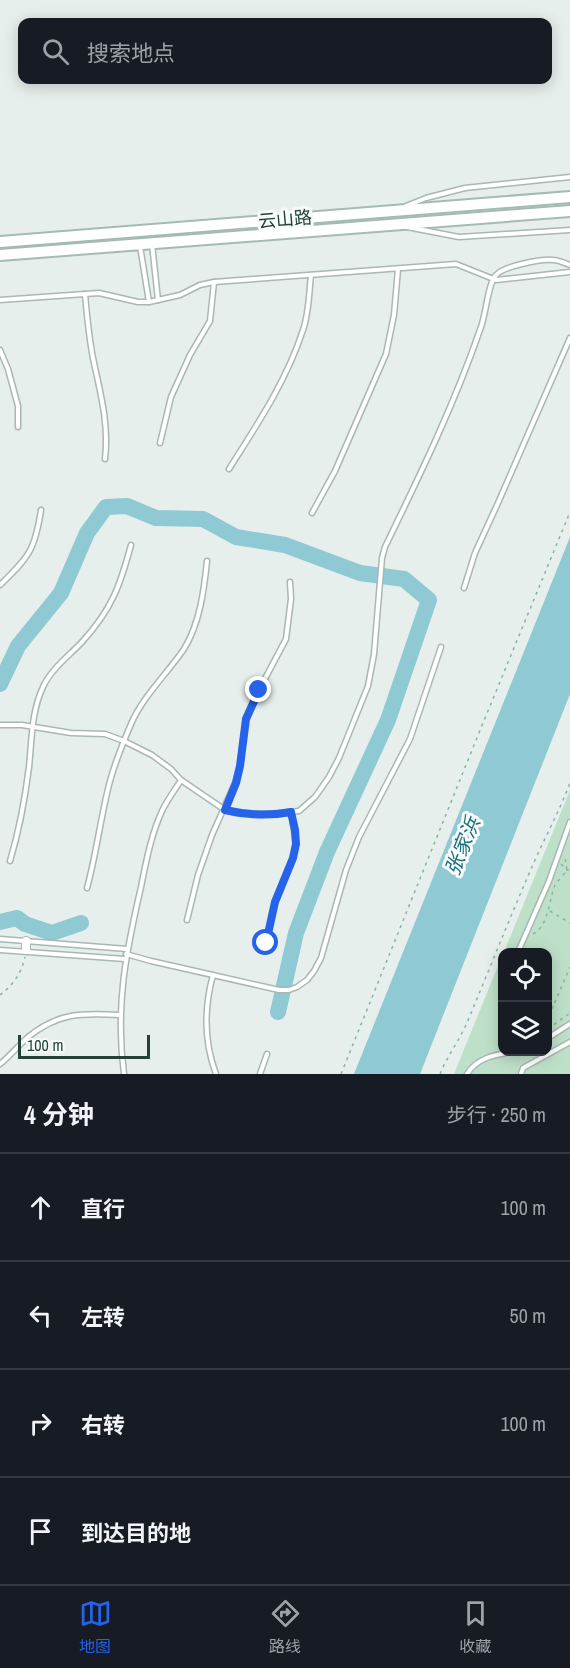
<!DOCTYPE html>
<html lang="zh">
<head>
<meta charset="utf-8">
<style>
	:root { --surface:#171b24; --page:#242831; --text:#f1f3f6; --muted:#9ea1a6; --line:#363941; --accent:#2563eb }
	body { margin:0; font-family:"Archivo Narrow","Noto Sans SC",sans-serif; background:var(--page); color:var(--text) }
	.controls { position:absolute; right:18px; bottom:18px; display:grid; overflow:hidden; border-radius:12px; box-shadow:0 3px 15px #0003 }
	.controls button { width:54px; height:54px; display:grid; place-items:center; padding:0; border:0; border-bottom:2px solid var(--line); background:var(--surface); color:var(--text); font:30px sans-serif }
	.scale { position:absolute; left:18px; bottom:15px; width:132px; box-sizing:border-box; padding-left:6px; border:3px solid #24423a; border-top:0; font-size:16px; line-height:21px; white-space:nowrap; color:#24423a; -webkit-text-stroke:4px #f7fbf9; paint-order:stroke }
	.stop { position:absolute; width:18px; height:18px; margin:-14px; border:4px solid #2563eb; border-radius:50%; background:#fff }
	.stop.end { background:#2563eb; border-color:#fff; box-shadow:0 2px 6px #0008 }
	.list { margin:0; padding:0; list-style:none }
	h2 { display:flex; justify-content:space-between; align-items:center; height:78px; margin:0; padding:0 24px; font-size:26px }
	h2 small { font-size:20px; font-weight:400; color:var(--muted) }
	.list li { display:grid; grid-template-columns:39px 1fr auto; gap:18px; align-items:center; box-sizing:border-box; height:108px; padding:0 24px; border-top:2px solid var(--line) }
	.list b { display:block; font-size:22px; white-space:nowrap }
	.list em { font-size:20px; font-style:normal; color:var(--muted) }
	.icon { flex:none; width:33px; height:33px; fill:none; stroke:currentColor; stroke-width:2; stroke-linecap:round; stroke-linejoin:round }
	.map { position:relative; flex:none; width:570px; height:1074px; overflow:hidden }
	.search { position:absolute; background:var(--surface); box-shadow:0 3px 15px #0003; left:18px; right:18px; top:18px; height:66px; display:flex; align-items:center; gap:15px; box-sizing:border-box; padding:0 21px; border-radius:12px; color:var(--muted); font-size:22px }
	.sheet { height:510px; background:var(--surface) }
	nav { display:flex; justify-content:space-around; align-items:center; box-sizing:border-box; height:84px; border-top:2px solid var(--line); background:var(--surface); font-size:16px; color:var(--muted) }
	nav a { display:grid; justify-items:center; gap:3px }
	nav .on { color:var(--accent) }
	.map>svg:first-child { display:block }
</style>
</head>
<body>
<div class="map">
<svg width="570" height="1074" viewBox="0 0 570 1074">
	<rect width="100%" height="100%" fill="#e6efeb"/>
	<polygon fill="#bfe0c8" points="570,790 570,1074 454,1074 502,956 502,1052 548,1052 548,952 504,952"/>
	<polygon fill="#8ec9d4" points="570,537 570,694 420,1074 354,1074"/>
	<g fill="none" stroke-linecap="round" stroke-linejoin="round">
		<g stroke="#8ec9d4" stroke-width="16">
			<polyline points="0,684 18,646 61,593 87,533 106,507 127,506 156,518 203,519 236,537 285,545 360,573 404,579 429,600 388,720 327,852 296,933 278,1012"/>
			<polyline points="0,922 17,918 25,924 52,933 81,923"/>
		</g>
		<defs>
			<g id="lane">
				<polyline points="406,206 426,198 465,188 570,177"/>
				<polyline points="407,227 459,237 570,230"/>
				<polyline points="152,244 158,300"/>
				<polyline points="140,246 149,302"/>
				<path d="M85,294C87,317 89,340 94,363C101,395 109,426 105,459"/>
				<polyline points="0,300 99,293 138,302 149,302 180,295 200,285 214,282 456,264 496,280 570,272"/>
				<polyline points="0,350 8,369 18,406 18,427"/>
				<polyline points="160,443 171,397 190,355 210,321 214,282"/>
				<path d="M229,469C257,425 287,380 303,330C309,313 309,293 311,275"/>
				<polyline points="312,513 335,471 386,354 394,315 398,269"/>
				<path d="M0,585C29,557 35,550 41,510"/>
				<polyline points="464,588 475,553 498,503 570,338"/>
				<path d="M0,725H22L71,733L105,734L124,741L152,755L171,769L181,780L225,810L236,813L269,814L299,811L315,797L329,777L339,758L368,686L374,654L382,558L385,547C420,475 455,403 481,327C486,314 488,283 496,275C504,266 540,259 553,260C558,260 565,263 570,265"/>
				<path d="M10,861C19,831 25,799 29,767C32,739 31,713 43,687C51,669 69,656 82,642C112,609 120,586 131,545"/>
				<path d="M87,888C96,855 100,822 108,789C113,767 122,745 131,724C143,696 167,674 184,649C200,623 204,590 207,561"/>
				<polyline points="187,920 198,875 212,835 235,783 240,766 246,719 259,690 286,639 291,599 290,582"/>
				<polyline points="0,939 127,949"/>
				<polyline points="266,943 275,902 293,858 296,844 291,812"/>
				<polyline points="0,950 125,959"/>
				<polyline points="518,952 549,881 570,822"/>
				<polyline points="126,954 151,961 279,990 289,990 297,987 307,980 314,971 321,958 346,870 359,837 410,739 441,647"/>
				<path d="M213,975C204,1008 204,1042 216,1074"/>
				<polyline points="502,1000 502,1015"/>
				<polyline points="548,1038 570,1024"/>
				<path d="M0,1064C10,1056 18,1046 27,1038C58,1012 82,1013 120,1015"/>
				<path d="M124,1074C115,1006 126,952 141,887C146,862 151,835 162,811C167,800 175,790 181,780"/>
				<polyline points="260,1074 267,1054"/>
				<path d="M467,1074C477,1058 494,1055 511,1052"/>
				<polyline points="521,1074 523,1068 570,1042"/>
			</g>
			<polyline id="street" points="26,950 26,941"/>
			<g id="secondary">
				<polyline points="0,242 570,197"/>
				<polyline points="0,255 570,211"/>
			</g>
		</defs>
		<use href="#lane" stroke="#a8b8b2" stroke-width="7"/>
		<use href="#street" stroke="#a8b8b2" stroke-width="10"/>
		<use href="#secondary" stroke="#a4bbb3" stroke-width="14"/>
		<g stroke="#86b3a5" stroke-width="1.5" stroke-dasharray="3 4.5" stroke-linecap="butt">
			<polyline points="561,864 567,870 570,870"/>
			<polyline points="550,911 570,923"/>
			<path d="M533,934C549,926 549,899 555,885C558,880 564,875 567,870L565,858H563"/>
			<path d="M0,995C13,985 21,974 25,957"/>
			<polyline points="548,1007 555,1002 570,967"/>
			<polyline points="548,1015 555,1003"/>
			<polyline points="548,1029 570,1013"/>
			<polyline points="341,1074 483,723 570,512"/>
			<path d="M440,1074C447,1057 458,1042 466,1025C488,973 509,919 532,867C544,839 559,812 570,783"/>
		</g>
		<use href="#lane" stroke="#fff" stroke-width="4"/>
		<use href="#street" stroke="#fff" stroke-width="8"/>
		<use href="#secondary" stroke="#fff" stroke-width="10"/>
	</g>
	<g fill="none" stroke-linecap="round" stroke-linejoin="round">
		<path stroke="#2563eb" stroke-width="8" d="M259,690L246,719L240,766L236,783L225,810C246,815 270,816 291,812L295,830L296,844L293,858L275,902L266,943"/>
	</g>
	<g text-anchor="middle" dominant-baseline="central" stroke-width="6" stroke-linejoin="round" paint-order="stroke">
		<g font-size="18" fill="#24423a" stroke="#f7fbf9">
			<text transform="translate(285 219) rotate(-5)">云山路</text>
		</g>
		<g font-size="20" font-style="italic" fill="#1c6f80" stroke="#f7fbf9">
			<text transform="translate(462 846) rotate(-68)">张家浜</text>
		</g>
	</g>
</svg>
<div class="controls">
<button><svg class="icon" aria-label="locate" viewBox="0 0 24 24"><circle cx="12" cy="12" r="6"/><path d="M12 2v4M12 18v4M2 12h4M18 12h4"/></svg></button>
<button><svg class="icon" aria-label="layers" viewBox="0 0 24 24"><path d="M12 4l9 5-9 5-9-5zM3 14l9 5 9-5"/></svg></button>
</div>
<div class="scale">100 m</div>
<div class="stop" style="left:266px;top:943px"></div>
<div class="stop end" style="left:259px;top:690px"></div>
<div class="search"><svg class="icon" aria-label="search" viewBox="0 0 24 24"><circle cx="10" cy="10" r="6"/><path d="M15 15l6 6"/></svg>搜索地点</div>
</div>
<section class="sheet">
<h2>4 分钟<small>步行 · 250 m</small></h2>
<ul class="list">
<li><svg class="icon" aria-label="ahead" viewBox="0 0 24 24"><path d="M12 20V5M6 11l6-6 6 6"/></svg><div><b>直行</b></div><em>100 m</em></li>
<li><svg class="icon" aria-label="left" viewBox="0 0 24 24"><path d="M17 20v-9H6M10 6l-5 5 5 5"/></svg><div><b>左转</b></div><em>50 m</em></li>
<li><svg class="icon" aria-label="right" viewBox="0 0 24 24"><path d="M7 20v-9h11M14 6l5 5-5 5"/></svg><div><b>右转</b></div><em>100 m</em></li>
<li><svg class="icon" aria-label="arrive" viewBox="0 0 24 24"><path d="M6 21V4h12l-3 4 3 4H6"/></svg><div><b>到达目的地</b></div></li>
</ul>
</section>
<nav>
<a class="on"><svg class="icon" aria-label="map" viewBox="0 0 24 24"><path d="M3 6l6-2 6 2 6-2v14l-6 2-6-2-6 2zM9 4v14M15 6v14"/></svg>地图</a>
<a><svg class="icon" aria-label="directions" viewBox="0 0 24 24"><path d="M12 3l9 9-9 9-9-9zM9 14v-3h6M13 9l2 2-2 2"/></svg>路线</a>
<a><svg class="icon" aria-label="saved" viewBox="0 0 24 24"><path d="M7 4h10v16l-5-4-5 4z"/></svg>收藏</a>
</nav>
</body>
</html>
